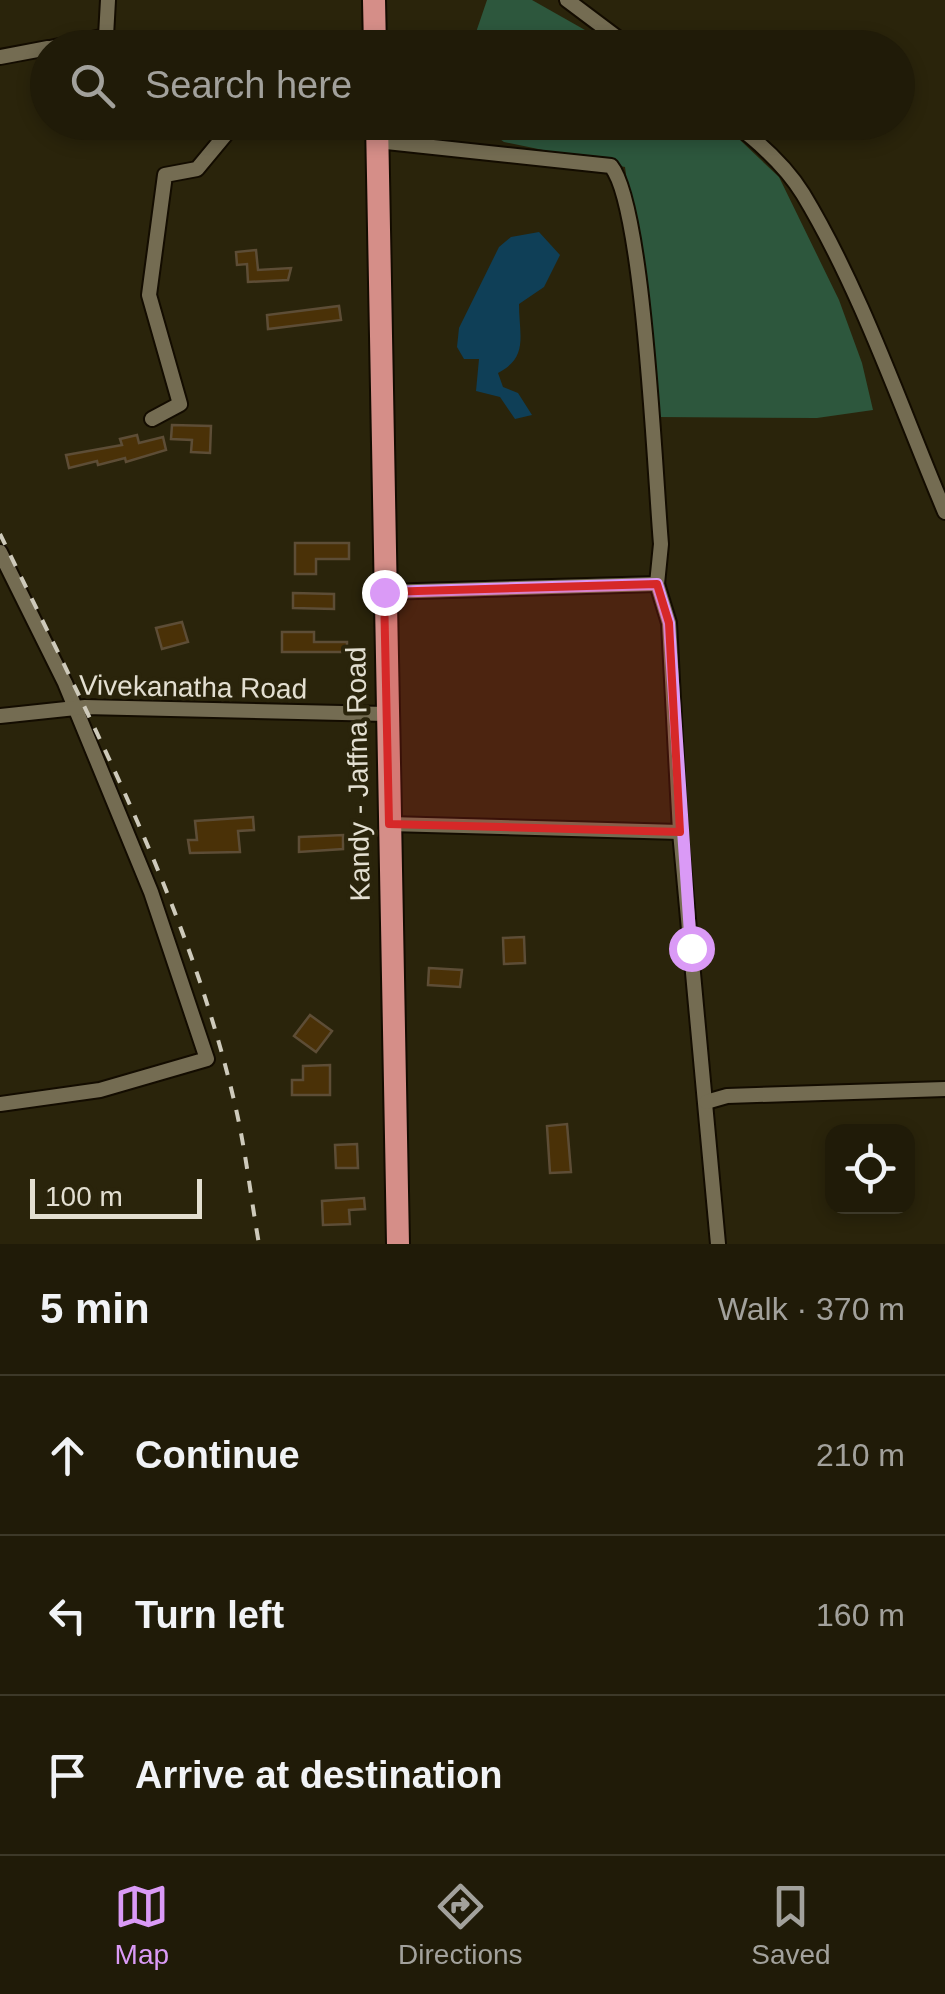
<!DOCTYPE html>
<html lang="en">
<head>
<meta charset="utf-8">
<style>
	:root { --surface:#201b08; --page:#2d2816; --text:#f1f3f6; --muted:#a2a19c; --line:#3d3929; --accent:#da9af6 }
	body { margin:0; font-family:Helvetica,sans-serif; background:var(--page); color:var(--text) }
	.controls { position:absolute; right:30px; bottom:30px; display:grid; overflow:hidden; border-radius:20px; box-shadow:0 5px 15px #0003 }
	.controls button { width:90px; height:90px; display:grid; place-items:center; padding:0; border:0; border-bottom:2px solid var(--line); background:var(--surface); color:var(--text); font:50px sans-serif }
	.scale { position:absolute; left:30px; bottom:25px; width:172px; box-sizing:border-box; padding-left:10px; border:5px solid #e3dfd1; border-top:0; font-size:28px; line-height:35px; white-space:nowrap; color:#e3dfd1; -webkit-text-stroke:8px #2a240b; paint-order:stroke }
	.stop { position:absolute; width:30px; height:30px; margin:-22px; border:8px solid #da9af6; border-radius:50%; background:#fff }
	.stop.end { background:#da9af6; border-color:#fff; box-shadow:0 2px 10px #0008 }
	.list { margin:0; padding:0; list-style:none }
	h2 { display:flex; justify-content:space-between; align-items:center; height:130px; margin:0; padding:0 40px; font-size:42px }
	h2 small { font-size:32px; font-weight:400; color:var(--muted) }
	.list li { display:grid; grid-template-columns:65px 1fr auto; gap:30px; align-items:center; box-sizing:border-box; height:160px; padding:0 40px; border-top:2px solid var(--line) }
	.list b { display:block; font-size:38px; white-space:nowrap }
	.list em { font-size:32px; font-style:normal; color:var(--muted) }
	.icon { flex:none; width:55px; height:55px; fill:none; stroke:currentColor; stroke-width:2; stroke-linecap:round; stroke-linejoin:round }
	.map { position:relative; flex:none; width:945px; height:1244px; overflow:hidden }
	.search { position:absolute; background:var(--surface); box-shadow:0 5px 15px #0003; left:30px; right:30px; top:30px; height:110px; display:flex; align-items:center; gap:25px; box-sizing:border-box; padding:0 35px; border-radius:55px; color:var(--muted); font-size:38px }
	.sheet { height:610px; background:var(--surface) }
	nav { display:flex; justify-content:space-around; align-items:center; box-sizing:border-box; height:140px; border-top:2px solid var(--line); background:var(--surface); font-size:28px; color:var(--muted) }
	nav a { display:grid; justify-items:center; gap:5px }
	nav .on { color:var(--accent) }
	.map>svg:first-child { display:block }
</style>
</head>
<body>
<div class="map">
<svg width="945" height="1244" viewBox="0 0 945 1244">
	<rect width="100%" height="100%" fill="#2a240b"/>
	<g fill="#2d573d">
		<polygon points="487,0 532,0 615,47 471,47"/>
		<polygon points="721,122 779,177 839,300 862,363 873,410 817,418 658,417 625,167 504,142 477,123"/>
	</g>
	<path fill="#0f3f57" d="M539,232L560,255L544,287L519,304C519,335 529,357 498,373L503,387L518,393L532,415L515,419L500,397L476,391L479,359H464L457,347L459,328L499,247L511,237Z"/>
	<g fill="#4a3107" stroke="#5d4d36" stroke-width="2.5">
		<polygon points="256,250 258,270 291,268 288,280 248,282 247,264 237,265 236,252"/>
		<polygon points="339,306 341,320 268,329 267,315"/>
		<polygon points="172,425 211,426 210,453 191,452 192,440 171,439"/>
		<polygon points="137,435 139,443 163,437 166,450 126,462 125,458 98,465 97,461 69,468 66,455 122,445 120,439"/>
		<polygon points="295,543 349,543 349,559 316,559 316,574 295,574"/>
		<polygon points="293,593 334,594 334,609 293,608"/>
		<polygon points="182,622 188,642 162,649 156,628"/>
		<polygon points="282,632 314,632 314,642 347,642 347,652 282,652"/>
		<polygon points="253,817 254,830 238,831 240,852 190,853 188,840 197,840 195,821"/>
		<polygon points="343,835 343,849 299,852 299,837"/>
		<polygon points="524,937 525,963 504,964 503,938"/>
		<polygon points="429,968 462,970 460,987 428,985"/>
		<polygon points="310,1015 332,1031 316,1052 294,1036"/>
		<polygon points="330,1065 330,1095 292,1095 292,1080 303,1080 303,1066"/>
		<polygon points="567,1124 571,1172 550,1173 547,1126"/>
		<polygon points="357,1144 358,1168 336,1168 335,1145"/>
		<polygon points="364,1198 365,1209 349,1210 350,1224 323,1225 322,1201"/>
	</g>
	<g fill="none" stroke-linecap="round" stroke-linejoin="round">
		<defs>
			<g id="minor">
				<polyline points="567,0 631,48"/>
				<polyline points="50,48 106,36 108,0"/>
				<polyline points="0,57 48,48"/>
				<path d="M732,122C759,142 785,165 803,194C861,290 901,408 945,512"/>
				<path d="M377,141L611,166C644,206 655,477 661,544L657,584L669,623L680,832L718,1244"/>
				<polyline points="152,419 180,404 149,295 165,175 197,169 236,122"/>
				<polyline points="0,552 65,683 151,892 207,1059 100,1090 0,1104"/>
				<polyline points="384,592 657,584"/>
				<polyline points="0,716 85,707 386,714"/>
				<polyline points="389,824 680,832"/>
				<polyline points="706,1102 727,1096 945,1089"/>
			</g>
			<g id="trunk">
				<polyline points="374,0 375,48"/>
				<polyline points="377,122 398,1244"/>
			</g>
		</defs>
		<use href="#minor" stroke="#130c00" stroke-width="18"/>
		<use href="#trunk" stroke="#130c00" stroke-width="26"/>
		<use href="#minor" stroke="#746c52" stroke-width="14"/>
		<use href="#trunk" stroke="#d58e88" stroke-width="22"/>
		<path stroke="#cecabb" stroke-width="4" stroke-dasharray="12 12" stroke-linecap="butt" d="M0,534C90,719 190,907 236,1109C246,1153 251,1199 259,1244"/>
	</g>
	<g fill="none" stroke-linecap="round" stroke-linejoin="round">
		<polyline stroke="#da9af6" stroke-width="12" points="384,592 657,584 669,623 691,948"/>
	</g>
	<path fill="#d62828" fill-opacity="0.2" stroke="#d62828" stroke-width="8" stroke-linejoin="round" d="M657,584L669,623L680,832L389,824L384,592Z"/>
	<g text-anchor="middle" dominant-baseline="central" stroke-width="8" stroke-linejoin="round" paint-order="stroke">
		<g font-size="28" fill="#e3dfd1" stroke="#2a240b">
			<text transform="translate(193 687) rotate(1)">Vivekanatha Road</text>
			<text transform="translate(358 774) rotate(-91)">Kandy - Jaffna Road</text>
		</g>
	</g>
</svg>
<div class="controls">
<button><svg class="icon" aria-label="locate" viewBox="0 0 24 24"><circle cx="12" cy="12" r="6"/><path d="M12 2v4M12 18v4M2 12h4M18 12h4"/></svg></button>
</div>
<div class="scale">100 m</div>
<div class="stop" style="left:691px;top:948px"></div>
<div class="stop end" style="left:384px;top:592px"></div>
<div class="search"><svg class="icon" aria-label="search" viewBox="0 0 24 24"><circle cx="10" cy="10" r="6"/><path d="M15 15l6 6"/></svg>Search here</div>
</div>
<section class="sheet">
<h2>5 min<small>Walk · 370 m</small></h2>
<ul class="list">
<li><svg class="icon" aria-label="ahead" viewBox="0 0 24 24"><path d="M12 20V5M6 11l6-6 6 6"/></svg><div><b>Continue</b></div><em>210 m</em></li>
<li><svg class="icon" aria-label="left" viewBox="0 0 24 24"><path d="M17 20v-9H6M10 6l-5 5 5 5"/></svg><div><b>Turn left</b></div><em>160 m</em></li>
<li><svg class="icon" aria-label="arrive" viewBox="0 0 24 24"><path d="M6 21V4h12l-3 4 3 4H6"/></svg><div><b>Arrive at destination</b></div></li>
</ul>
</section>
<nav>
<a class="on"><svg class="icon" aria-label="map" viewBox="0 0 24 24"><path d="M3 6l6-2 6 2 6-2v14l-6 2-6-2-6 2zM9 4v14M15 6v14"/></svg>Map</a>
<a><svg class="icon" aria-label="directions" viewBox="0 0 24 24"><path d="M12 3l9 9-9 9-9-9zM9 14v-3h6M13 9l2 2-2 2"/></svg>Directions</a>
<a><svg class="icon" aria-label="saved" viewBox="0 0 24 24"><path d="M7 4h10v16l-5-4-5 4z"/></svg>Saved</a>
</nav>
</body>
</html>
